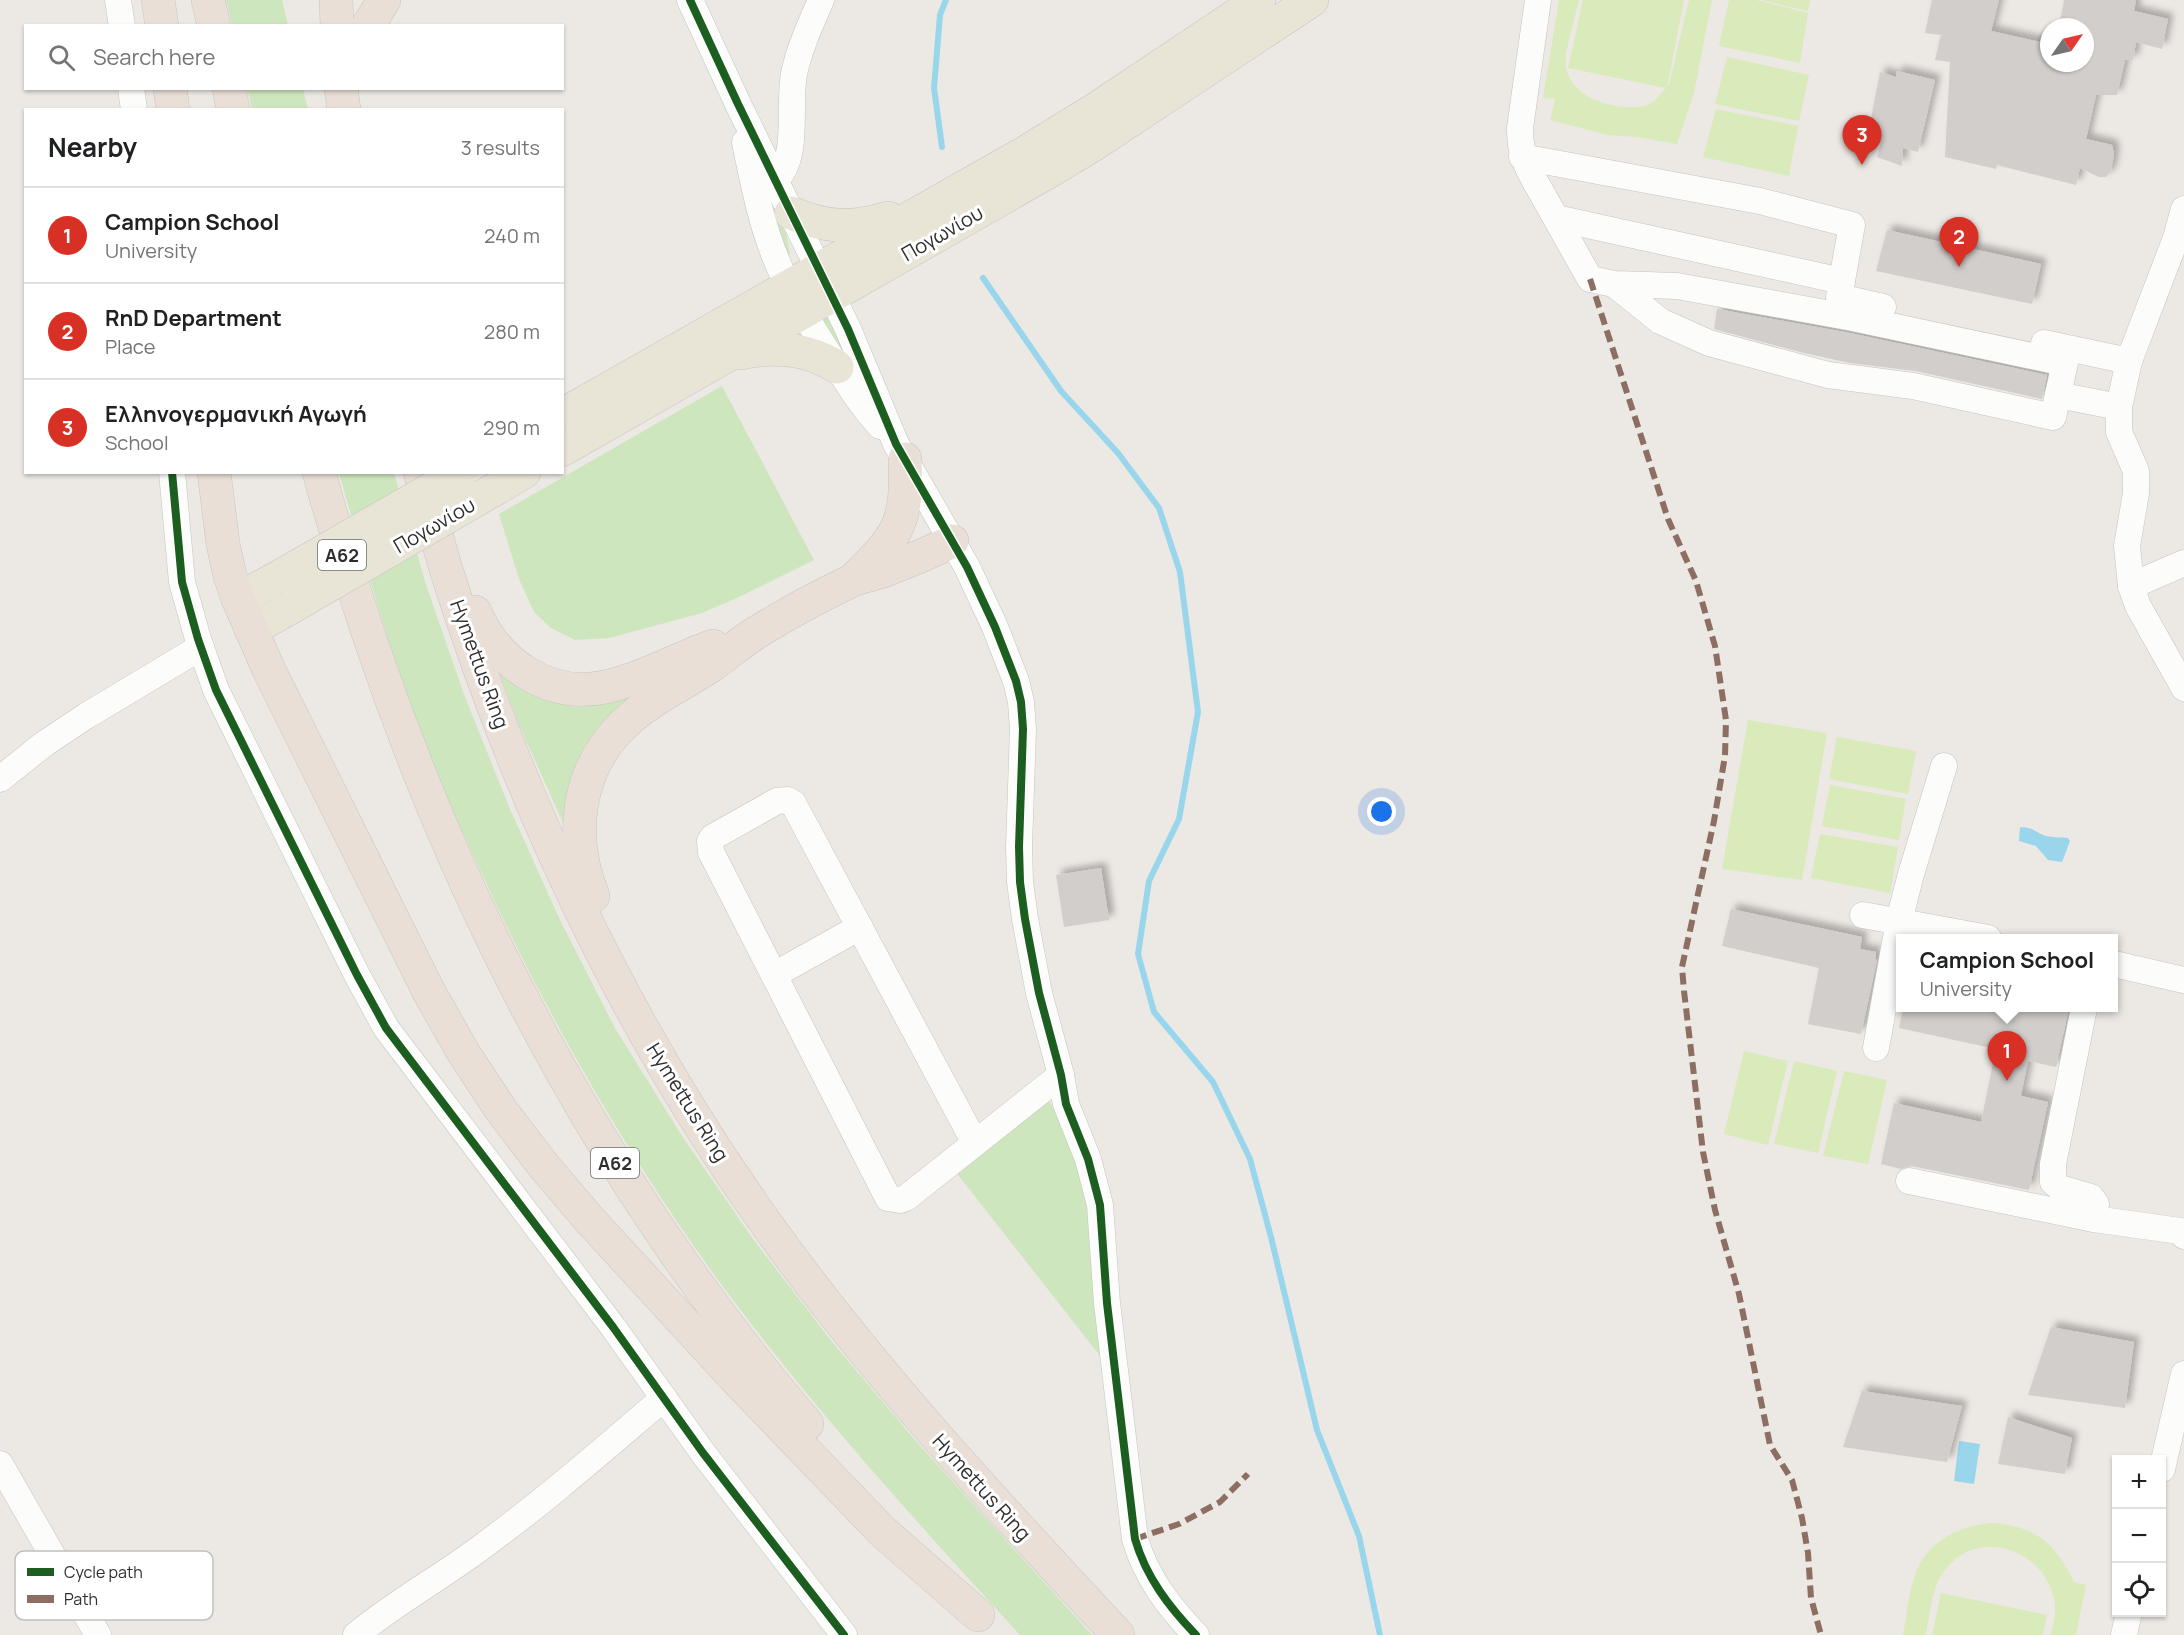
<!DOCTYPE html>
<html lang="en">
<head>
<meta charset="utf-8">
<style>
	:root { --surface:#fff; --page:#f6f6f6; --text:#202124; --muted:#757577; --line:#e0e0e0; --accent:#d93025 }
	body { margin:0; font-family:Manrope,sans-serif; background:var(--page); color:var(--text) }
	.controls { position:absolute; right:18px; bottom:18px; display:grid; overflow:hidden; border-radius:0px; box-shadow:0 2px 4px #0004 }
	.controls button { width:54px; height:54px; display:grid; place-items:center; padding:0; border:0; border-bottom:2px solid var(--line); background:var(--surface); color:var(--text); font:30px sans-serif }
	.compass { position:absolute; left:2040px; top:18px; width:54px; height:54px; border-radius:50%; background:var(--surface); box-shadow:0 2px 4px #0004; rotate:56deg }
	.you { position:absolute; left:1382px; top:812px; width:21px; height:21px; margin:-15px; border:4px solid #fff; border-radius:50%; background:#1a73e8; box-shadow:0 0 0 9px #1a73e833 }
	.badge { display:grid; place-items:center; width:39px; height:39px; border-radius:50%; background:var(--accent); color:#fff; font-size:20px; font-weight:700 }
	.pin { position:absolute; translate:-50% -50px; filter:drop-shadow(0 2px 3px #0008) }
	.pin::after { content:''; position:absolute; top:32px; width:21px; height:18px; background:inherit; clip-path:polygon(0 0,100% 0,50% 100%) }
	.popup { position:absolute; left:1896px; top:934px; width:222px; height:78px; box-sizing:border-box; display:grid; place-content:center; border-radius:0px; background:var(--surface); filter:drop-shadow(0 2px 4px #0005); font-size:20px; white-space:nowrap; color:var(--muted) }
	.popup b { font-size:22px; color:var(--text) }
	.popup::after { content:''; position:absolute; left:50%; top:100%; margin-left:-12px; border:12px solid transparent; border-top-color:var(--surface) }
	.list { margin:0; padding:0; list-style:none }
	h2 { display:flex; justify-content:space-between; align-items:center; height:78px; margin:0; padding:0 24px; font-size:26px }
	h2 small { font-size:20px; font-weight:400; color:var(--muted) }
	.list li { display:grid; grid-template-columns:39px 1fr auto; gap:18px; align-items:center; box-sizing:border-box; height:96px; padding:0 24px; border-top:2px solid var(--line) }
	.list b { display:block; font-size:22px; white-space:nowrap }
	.list p { margin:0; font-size:20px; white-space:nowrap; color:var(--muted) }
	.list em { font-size:20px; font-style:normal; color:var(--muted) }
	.icon { flex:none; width:33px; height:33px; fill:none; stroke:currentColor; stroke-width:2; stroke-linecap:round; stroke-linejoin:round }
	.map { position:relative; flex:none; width:2184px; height:1635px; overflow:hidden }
	.search { position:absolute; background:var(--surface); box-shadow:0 2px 4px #0004; left:24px; top:24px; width:540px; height:66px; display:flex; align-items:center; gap:15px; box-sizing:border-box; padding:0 21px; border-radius:0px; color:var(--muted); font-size:22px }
	.panel { position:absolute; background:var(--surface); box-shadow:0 2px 4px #0004; left:24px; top:108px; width:540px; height:366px; border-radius:0px }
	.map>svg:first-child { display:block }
</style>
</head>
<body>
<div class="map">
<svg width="2184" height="1635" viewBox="0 0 2184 1635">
	<defs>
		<filter id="shadow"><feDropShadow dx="5.5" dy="-5.5" stdDeviation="3" flood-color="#0004"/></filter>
	</defs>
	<rect width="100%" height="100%" fill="#ece8e4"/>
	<g fill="#cee6be">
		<polygon points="226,0 282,0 288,25 232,25"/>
		<polygon points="247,89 303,89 308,109 252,109"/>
		<polygon points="765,195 786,233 790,254 787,256"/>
		<polygon points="830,315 853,371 821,321"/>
		<polygon points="722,386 814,560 739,597 702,613 609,638 575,640 551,628 534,612 519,579 499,514"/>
		<path d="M339,473H394L426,585L465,697L510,809L560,920L616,1030L682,1136L753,1239L833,1343L915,1440L1092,1635H1020C913,1518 803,1397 710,1269C621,1144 545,1012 481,872C457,821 433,768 414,715C385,635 362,554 339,473Z"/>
		<polygon points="494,658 650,690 569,836 519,725"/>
		<polygon points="1048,1099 1057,1114 1085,1175 1101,1357 951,1166"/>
	</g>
	<g fill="#d9eabb">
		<path d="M1559,0H1579C1576,14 1563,55 1566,68C1572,95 1602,106 1627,107C1635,107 1643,108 1650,104C1656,100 1662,92 1666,88L1568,68L1583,0H1684L1667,87L1669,85L1689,0H1712L1694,93L1677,144L1637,137L1608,135L1550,120L1555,99L1543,98Z"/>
		<polygon points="1729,0 1756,0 1808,13 1800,63 1719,46"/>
		<polygon points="1760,0 1810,0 1808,11"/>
		<polygon points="1727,57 1809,75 1799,121 1715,104"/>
		<polygon points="1716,109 1798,126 1789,176 1703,157"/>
		<polygon points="1748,720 1827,733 1802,880 1722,869"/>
		<polygon points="1837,737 1916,751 1908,794 1829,779"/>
		<polygon points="1830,785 1906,799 1899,840 1822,826"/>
		<polygon points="1820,834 1898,847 1890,893 1811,878"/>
		<polygon points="1744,1051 1788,1061 1768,1145 1724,1134"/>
		<polygon points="1794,1061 1837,1071 1818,1153 1774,1144"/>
		<polygon points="1844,1071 1887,1080 1868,1164 1823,1156"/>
		<path d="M1991,1523C2035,1526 2055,1542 2074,1582L2086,1585L2076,1635H2051C2053,1623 2057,1611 2054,1599C2044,1549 1978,1526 1945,1570C1931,1588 1930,1613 1926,1635H1903C1907,1616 1908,1594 1915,1575C1926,1542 1958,1526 1991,1523Z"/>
		<polygon points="1941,1593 2047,1615 2043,1635 1932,1635"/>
	</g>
	<g fill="#99d6ec">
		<path d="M2020,827C2034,828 2032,830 2043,835C2051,838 2060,837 2068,838L2070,841L2062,862L2048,860L2036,846L2019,841Z"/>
		<polygon points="1959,1441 1980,1444 1974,1484 1954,1481"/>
	</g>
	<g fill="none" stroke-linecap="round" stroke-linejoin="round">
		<g stroke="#99d6ec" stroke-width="6">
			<polyline points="942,147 934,88 940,15 946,0"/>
			<polyline points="983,278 1061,391 1118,453 1159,508 1180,572 1198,712 1179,819 1149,881 1138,954 1154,1012 1213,1082 1250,1159 1271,1237 1317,1430 1359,1536 1380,1635"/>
		</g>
	</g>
	<g fill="#d1cecb" filter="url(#shadow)">
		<polygon points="1932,0 1999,0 1991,31 2049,44 2049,63 2085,63 2085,27 2059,27 2064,0 2136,0 2134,11 2168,19 2162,49 2136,42 2133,60 2125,60 2117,95 2096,95 2086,139 2112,145 2114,154 2111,171 2106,177 2099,177 2080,168 2076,185 1997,165 1996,169 1945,157 1950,62 1935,60 1941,35 1925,33"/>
		<polygon points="1897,71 1935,80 1918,152 1903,148 1902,166 1877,157 1881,143 1867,139 1880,72 1896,77"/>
		<polygon points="1887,230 2041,264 2032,304 1876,271"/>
		<polygon points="1717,309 1850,333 2047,375 2042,399 1916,371 1850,363 1800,352 1714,329"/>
		<polygon points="1101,868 1109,920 1064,927 1056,875"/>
		<polygon points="1731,909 1862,937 1860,949 1876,952 1875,959 1877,960 1861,1034 1808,1024 1819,968 1722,946"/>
		<polygon points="1903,1008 2069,1008 2056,1067 2028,1061 2021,1096 2048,1102 2029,1190 1912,1166 1901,1169 1881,1164 1894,1103 1981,1122 1996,1049 1899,1028"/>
		<polygon points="2051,1327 2134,1342 2125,1408 2028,1395"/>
		<polygon points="1862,1391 1962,1406 1947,1462 1843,1447"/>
		<polygon points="2008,1417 2072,1438 2065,1474 1998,1464"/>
	</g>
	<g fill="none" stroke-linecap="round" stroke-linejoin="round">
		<defs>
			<g id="minor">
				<polyline points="118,0 122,26"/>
				<path d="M690,0L738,104L848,329L896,444L967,567L995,627L1016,681L1021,702L1023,729L1019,847L1020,882L1025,919L1039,993L1061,1075L1066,1104L1088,1159L1100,1205L1107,1303L1135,1539C1146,1577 1169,1607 1196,1635"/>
				<path d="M1538,0L1520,128C1520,146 1523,158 1531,174L1590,279L1614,284L1677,286L1853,318L2065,363L2053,417L1913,386L1828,375L1709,343L1660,321L1614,284"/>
				<polyline points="131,88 134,110"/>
				<path d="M745,142C754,187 763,233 783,275C796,301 811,326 827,351C843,376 859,403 880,426"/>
				<polyline points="1522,157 1760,201 1852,225 1839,297 1883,307"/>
				<path d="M775,181C800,158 788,106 794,74C799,49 811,23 821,0"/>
				<polyline points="2184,209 2176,238 2129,361 2119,407 2119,432 2136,471 2136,493 2127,546 2131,586 2138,606 2184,688"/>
				<polyline points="1556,218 1842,281"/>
				<polyline points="2044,343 2129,361"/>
				<polyline points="2058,395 2119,407"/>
				<polyline points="172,472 182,582 198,639 216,690 357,975 386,1028 613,1327 703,1453 844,1635"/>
				<polyline points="2131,586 2184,563"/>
				<polyline points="0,779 44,744 86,716 201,647"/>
				<polyline points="1863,915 1988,938"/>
				<polyline points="2114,964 2184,980"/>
				<polyline points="774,975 860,927"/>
				<polyline points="2084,1008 2053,1164 2053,1182 2060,1188 2091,1197 2096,1204 2094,1219 2180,1231 2184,1236"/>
				<polyline points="1876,1048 1899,921 1911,874 1944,766"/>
				<polyline points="975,1143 793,803 788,800 777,801 713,837 710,841 711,852 888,1198 900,1200 906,1198 1061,1075"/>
				<polyline points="1909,1181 2094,1219"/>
				<polyline points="0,1464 98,1635"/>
				<polyline points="2162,1469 2184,1374"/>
				<path d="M356,1635C396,1602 442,1577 483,1546C546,1500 605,1448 664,1398"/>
				<polyline points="2124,1635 2129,1612"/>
			</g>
			<g id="major">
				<path d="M791,213C827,228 851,229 888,218"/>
				<path d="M740,353C775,346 807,348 837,367"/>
				<polyline points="562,415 1026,152 1099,107 1259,0"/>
				<polyline points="562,450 1055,168 1093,145 1312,0"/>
				<polyline points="497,488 524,472"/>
				<polyline points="238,599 277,578"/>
				<polyline points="251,630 288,609"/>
			</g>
			<g id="highway">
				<polyline points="158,0 162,26"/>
				<polyline points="208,0 214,26"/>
				<polyline points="336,0 337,26"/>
				<polyline points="368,26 384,0"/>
				<polyline points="170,88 173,110"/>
				<polyline points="229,88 233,110"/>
				<polyline points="341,88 344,110"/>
				<polyline points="214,472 223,544 230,576 238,599 268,668 429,992 463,1052 501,1110 543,1165 588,1218 733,1376 882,1531 978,1615"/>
				<path d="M319,472C415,822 571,1147 807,1424"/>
				<path d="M420,472C428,503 436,535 445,566C517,795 621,1019 760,1215C866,1365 993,1501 1118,1635"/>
				<path d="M857,576C901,533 907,521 905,459"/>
				<path d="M475,612C497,663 548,699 605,687C642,679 677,659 713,646"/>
				<path d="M593,896C569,837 576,770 624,724C649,700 682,685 711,666C727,655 742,641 759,631C788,613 820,596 851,581C862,576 874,574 886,570C908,561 931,553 952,541"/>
			</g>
		</defs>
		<use href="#minor" stroke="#c5c4c5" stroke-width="27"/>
		<use href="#major" stroke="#c6c5c4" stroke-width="34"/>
		<use href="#highway" stroke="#c6c5c4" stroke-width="34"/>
		<use href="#minor" stroke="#fcfcfb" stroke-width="26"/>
		<use href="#major" stroke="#e8e4d6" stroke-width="33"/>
		<use href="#highway" stroke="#eadfd6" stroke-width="33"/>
		<defs>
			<g id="major-bridge">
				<polyline points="277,578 461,472"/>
				<polyline points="288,609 497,488"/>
			</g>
		</defs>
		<use href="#major-bridge" stroke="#c6c5c4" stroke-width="34" stroke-linecap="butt"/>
		<use href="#major-bridge" stroke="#e8e4d6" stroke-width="33"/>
		<g stroke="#8d6e63" stroke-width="6" stroke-dasharray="12 6" stroke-linecap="butt">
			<polyline points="1590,279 1668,519 1696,581 1715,646 1726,720 1725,756 1714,821 1682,967 1684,991 1703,1152 1715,1210 1739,1294 1770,1445 1792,1480 1802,1518 1808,1553 1811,1598 1821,1635"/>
			<polyline points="1135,1539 1179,1524 1220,1502 1248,1474"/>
		</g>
		<defs>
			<g id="cycleway">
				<path d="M690,0L738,104L848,329L896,444L967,567L995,627L1016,681L1021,702L1023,729L1019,847L1020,882L1025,919L1039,993L1061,1075L1066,1104L1088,1159L1100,1205L1107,1303L1135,1539C1146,1577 1169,1607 1196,1635"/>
				<polyline points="172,472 182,582 198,639 216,690 357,975 386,1028 613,1327 703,1453 844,1635"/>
			</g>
		</defs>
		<use href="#cycleway" stroke="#fff" stroke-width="11"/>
		<use href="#cycleway" stroke="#1b5e20" stroke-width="8"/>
	</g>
	<g text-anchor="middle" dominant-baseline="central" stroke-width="6" stroke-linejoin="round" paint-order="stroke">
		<g fill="#fff" stroke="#6d6d6d" stroke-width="1.5">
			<rect x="318" y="540" width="48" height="30" rx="4.5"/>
			<rect x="591" y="1148" width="48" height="30" rx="4.5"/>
		</g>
		<g font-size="18" font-weight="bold" fill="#2e2e2e">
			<text x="342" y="555">Α62</text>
			<text x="615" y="1163">Α62</text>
		</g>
		<g font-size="20" fill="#2e2e2e" stroke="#fff">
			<text transform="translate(942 233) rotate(-30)">Πογωνίου</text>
			<text transform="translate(434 525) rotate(-30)">Πογωνίου</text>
			<text transform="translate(480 664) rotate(70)">Hymettus Ring</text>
			<text transform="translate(688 1102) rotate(58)">Hymettus Ring</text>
			<text transform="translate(982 1487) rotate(48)">Hymettus Ring</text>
		</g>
	</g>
	<rect x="15" y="1551" width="198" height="69" rx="9" fill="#fff" stroke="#c0c0c0" stroke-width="1.5"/>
	<rect x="27" y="1568" width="27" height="8" fill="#1b5e20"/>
	<rect x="27" y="1595" width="27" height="8" fill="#8d6e63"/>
	<g font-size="16" fill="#2e2e2e">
		<text x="64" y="1578">Cycle path</text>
		<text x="64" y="1605">Path</text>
	</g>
</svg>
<div class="controls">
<button>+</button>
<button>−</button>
<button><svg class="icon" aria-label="locate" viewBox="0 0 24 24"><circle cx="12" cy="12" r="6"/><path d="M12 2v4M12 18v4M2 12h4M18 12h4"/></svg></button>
</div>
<svg class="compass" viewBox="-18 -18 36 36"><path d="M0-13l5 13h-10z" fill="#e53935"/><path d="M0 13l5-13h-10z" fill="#757577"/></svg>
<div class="you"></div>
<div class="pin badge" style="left:2007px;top:1081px">1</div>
<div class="popup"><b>Campion School</b>University</div>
<div class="pin badge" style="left:1959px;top:267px">2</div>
<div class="pin badge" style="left:1862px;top:165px">3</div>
<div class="search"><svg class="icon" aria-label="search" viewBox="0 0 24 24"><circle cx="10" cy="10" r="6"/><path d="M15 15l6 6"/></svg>Search here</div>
<section class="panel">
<h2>Nearby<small>3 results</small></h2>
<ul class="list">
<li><span class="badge">1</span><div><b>Campion School</b><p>University</p></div><em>240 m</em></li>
<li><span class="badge">2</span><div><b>RnD Department</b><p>Place</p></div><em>280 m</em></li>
<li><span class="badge">3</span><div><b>Ελληνογερμανική Αγωγή</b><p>School</p></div><em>290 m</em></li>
</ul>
</section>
</div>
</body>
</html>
